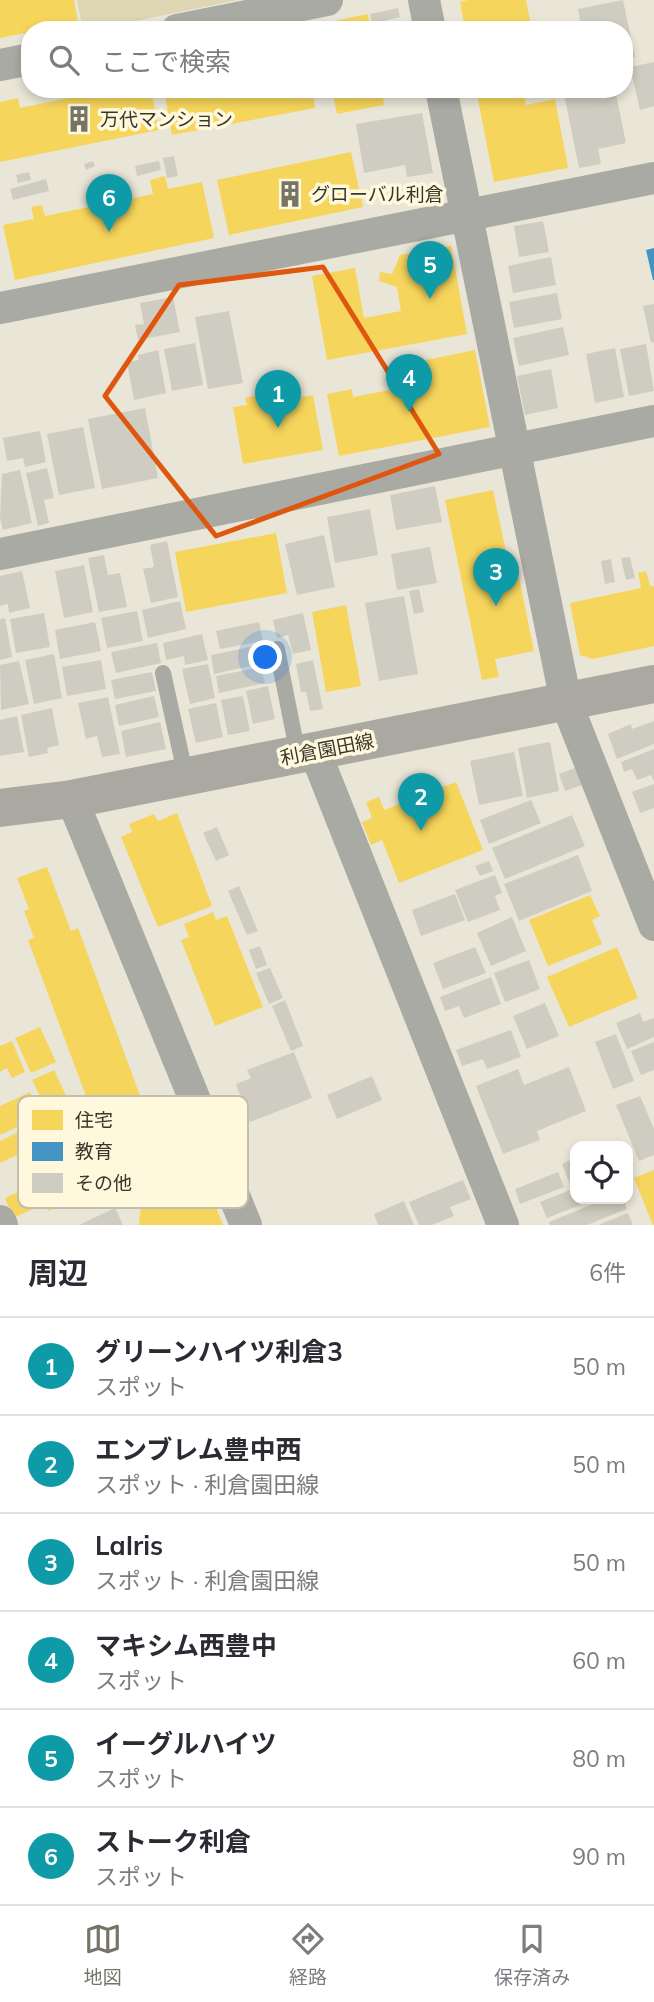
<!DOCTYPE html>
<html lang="ja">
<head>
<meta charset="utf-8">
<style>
	:root { --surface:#fff; --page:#f7f7f7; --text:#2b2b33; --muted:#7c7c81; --line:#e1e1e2; --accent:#767467 }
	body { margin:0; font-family:Mulish,"Noto Sans JP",sans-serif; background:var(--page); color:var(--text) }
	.controls { position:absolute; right:21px; bottom:21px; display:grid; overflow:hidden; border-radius:14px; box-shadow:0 4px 10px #0003 }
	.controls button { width:63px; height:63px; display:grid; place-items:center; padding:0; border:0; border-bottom:2px solid var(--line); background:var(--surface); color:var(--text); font:35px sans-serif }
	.you { position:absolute; left:266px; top:658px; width:24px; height:24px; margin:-18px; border:5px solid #fff; border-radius:50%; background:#1a73e8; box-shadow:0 0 0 10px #1a73e833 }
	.badge { display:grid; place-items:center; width:46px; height:46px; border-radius:50%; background:var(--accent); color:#fff; font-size:23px; font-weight:700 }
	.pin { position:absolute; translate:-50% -58px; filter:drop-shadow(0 2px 4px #0008) }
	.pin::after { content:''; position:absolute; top:37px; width:24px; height:21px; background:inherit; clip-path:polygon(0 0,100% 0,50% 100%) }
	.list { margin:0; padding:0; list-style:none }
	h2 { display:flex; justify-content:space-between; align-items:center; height:91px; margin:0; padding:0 28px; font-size:30px }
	h2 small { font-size:23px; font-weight:400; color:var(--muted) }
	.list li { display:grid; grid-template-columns:46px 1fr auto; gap:21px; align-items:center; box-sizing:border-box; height:98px; padding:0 28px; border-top:2px solid var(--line) }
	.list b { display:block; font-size:26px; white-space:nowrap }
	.list p { margin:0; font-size:23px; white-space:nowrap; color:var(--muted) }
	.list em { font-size:23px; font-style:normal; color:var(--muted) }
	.icon { flex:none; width:38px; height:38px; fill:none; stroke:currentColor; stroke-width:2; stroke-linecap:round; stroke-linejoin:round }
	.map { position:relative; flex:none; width:654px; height:1225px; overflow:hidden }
	.search { position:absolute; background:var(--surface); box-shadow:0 4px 10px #0003; left:21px; right:21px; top:21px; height:77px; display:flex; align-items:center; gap:18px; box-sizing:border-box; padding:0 24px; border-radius:28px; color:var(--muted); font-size:26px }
	.sheet { height:679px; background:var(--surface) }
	nav { display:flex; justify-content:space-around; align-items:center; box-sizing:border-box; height:98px; border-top:2px solid var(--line); background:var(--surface); font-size:19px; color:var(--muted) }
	nav a { display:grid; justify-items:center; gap:4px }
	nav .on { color:var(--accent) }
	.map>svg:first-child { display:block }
</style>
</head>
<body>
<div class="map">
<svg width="654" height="1225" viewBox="0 0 654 1225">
	<rect width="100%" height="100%" fill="#e9e6d7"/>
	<polygon fill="#dfd6b3" points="77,0 237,0 93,30 83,30"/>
	<g fill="#f6d55c">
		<polygon points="0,0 74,0 78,22 40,30 30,30 30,32 0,38"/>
		<polygon points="468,0 526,0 532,30 465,30 460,2"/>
		<polygon points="368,14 370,30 321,30 320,24"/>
		<polygon points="102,89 151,89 159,130 0,162 0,102 18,98 20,108 103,91"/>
		<polygon points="164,89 312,89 315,108 172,135"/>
		<polygon points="332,89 382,89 384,105 337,114"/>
		<polygon points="476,89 537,89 524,93 526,105 555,99 568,168 494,182"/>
		<polygon points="351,152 363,207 229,235 217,180"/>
		<polygon points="165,176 168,189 202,182 214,238 15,280 3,225 34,219 31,207 42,205 45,216 153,194 150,180"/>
		<polygon points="451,246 467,334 327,360 312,276 355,268 364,318 401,311 397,287 379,281 380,272 392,274 400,255"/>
		<polygon points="475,350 490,427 339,456 327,394 352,389 353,397 411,386 407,364"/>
		<polygon points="294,383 296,398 313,395 323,450 243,464 233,407 247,405 245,398 264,394 263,389"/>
		<polygon points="493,490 508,561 515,558 534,651 495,659 499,677 482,680 445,500"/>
		<polygon points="276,533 287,593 186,612 175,552"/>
		<polygon points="646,571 650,586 654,586 654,646 593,659 580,655 570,603 641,588 638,573"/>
		<polygon points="346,605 361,686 326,692 312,612"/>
		<polygon points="456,782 483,850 399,883 382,840 371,845 362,822 372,818 366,802 379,797 384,810"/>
		<polygon points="177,813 212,906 158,927 121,837 132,832 129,824 154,814 158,821"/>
		<polygon points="47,867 71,931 78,928 145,1109 169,1100 172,1109 123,1127 126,1134 103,1142 28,940 34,938 24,911 29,909 17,878"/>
		<polygon points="590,895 600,916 592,920 602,944 548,966 529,920"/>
		<polygon points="213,912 216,920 227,916 263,1007 215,1026 181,940 189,937 184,924"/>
		<polygon points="617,947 638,998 569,1027 547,977"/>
		<polygon points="40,1027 56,1062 31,1073 15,1038"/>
		<polygon points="12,1041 25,1072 12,1078 7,1068 0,1072 0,1046"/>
		<polygon points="54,1070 69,1102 48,1112 32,1080"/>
		<polygon points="30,1092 41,1116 0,1135 0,1106"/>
		<polygon points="44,1120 59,1149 49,1154 47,1148 20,1161 17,1155 0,1163 0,1141"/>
		<polygon points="66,1170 79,1197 48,1211 45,1204 13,1218 5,1198"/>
		<polygon points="654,1170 654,1225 653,1225 634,1178"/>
		<polygon points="152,1188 210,1192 223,1225 139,1225 141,1204 151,1205"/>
	</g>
	<polygon fill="#4393c3" points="654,248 654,280 653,280 646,250"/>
	<g fill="#cfcdc1">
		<polygon points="623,0 635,57 624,59 624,30 582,30 578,9"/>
		<polygon points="398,8 400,17 372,24 370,14"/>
		<polygon points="576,24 577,30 568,30 567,26"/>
		<polygon points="654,62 654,106 640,110 630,67"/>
		<polygon points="563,89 615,89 626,143 598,149 601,164 579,168"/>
		<polygon points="422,113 433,173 407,177 405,165 364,173 356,124"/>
		<polygon points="174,156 178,176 167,178 163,158"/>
		<polygon points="93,161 95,166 86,170 84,164"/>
		<polygon points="159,161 161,170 137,176 135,166"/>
		<polygon points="29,172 31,180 18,183 16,175"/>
		<polygon points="46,179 49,191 13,200 10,189"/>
		<polygon points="543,221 549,252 519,257 514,226"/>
		<polygon points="551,257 556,285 513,293 508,266"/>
		<polygon points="557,293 562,319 514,328 509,302"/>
		<polygon points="173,297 180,332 138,340 135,325 144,324 140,303"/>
		<polygon points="654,304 654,342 651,343 643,306"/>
		<polygon points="229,311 243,383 208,389 195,317"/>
		<polygon points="563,327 569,355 519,366 513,338"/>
		<polygon points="195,343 203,385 172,391 164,349"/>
		<polygon points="646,344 654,391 629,396 620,349"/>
		<polygon points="615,348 624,397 595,403 586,354"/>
		<polygon points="158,350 166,393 134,400 127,362 139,360 138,355"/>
		<polygon points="551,369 558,408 525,415 517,376"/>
		<polygon points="145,408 158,478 102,489 88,419"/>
		<polygon points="83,427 95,488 59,495 47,434"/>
		<polygon points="40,431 46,462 25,467 23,458 7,461 3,438"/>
		<polygon points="47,468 54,498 44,500 49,523 38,526 26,473"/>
		<polygon points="20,470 32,523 3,530 0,518 2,474"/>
		<polygon points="435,486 442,522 396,530 390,495"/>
		<polygon points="370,509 378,555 335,563 327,517"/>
		<polygon points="324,535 335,587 297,595 285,544"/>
		<polygon points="167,541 178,597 151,603 143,569 154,567 150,545"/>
		<polygon points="430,547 437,583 397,590 391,554"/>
		<polygon points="104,555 108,575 120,573 127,607 99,612 88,558"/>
		<polygon points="630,557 635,578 626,580 621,558"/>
		<polygon points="611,559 615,582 605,584 601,561"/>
		<polygon points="84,565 93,612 64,618 55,571"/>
		<polygon points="22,571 30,608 9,613 8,604 0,606 0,576"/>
		<polygon points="419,589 424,612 414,614 409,591"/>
		<polygon points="404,596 418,674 379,681 365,603"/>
		<polygon points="180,601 186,629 148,638 142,610"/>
		<polygon points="137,611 143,641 107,648 101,618"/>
		<polygon points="44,613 50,647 16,653 10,619"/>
		<polygon points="303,613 311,650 293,654 288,635 277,638 273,620"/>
		<polygon points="5,618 12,657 0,660 0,619"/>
		<polygon points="95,622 101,651 60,659 55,630"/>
		<polygon points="259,622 263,641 220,649 216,631"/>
		<polygon points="202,634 208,660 185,665 184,656 166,660 163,643"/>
		<polygon points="157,643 161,663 116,673 111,652"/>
		<polygon points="255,646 259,664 214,674 211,655"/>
		<polygon points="54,654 62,698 34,704 25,660"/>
		<polygon points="101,660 106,689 67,696 62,667"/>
		<polygon points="313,660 323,709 310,711 306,692 301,692 296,664"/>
		<polygon points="19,661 29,704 1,710 0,665"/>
		<polygon points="208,664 215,698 190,704 182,669"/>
		<polygon points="261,667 265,683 219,693 216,676"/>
		<polygon points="152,672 156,691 115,699 111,680"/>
		<polygon points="268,686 275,719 253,724 246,691"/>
		<polygon points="154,696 159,717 119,726 115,705"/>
		<polygon points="243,696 250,731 228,735 221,700"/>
		<polygon points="108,697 120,754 102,757 97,736 86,739 78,703"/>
		<polygon points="216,703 223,737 196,743 188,709"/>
		<polygon points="52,708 59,745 47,748 48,753 29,757 21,715"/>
		<polygon points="17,716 24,752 0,756 0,720"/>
		<polygon points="654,721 654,744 617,759 608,734 631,724 632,729"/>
		<polygon points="160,722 166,749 126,757 121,731"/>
		<polygon points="550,742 559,791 527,798 518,748"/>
		<polygon points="654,749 654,781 651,775 637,780 632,769 624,772 621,762"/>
		<polygon points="514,752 523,796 479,805 470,761"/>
		<polygon points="575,768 582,785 565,791 559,774"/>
		<polygon points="654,784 654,808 640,813 632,792"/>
		<polygon points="531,800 541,823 489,844 480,820"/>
		<polygon points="572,815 585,846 505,879 492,848"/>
		<polygon points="217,827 229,855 216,861 203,833"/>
		<polygon points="578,855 592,891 519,921 504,884"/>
		<polygon points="489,861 493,871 480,876 475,866"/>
		<polygon points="495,875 502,893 495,896 500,910 468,922 455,890"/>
		<polygon points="239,886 258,931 247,935 228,891"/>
		<polygon points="455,894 465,920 421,936 412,910"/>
		<polygon points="512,917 526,951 491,966 477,933"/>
		<polygon points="260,946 267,965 256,969 249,950"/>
		<polygon points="475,947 486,973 443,989 433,963"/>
		<polygon points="529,960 540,989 505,1002 494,973"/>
		<polygon points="270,968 283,998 269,1004 256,973"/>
		<polygon points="491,977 501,1004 464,1018 459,1006 445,1011 440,997"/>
		<polygon points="285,1000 303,1046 291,1051 272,1006"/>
		<polygon points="545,1003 559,1036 527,1049 513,1016"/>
		<polygon points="640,1013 643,1022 654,1018 654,1037 627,1049 616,1023"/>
		<polygon points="511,1030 521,1057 487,1069 483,1059 462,1066 456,1050"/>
		<polygon points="616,1034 634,1081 613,1089 595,1042"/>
		<polygon points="654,1042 654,1070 641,1075 631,1051"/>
		<polygon points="294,1052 312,1098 250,1122 236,1084 251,1078 247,1070"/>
		<polygon points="569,1067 586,1111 537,1131 540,1140 503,1154 476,1086 518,1069 524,1085"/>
		<polygon points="372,1076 382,1100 337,1119 327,1095"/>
		<polygon points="640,1096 654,1129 654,1155 639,1161 616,1105"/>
		<polygon points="575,1158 575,1182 570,1184 562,1164"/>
		<polygon points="558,1172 564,1187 520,1204 515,1189"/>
		<polygon points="463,1180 471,1199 450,1207 454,1216 432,1225 419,1225 409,1202"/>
		<polygon points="575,1188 575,1199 595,1199 547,1218 540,1202"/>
		<polygon points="606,1199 623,1199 627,1209 587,1225 550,1225 549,1222"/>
		<polygon points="404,1201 414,1225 378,1225 374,1214"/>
		<polygon points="115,1208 123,1225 79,1225"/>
		<polygon points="628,1213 633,1225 598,1225"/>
	</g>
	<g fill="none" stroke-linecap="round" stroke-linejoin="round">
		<g stroke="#aaaaa4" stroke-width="16">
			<polyline points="277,649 298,755"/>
			<polyline points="163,673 186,777"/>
		</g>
		<g stroke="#aaaaa4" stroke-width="32">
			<polyline points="424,0 430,30"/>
			<polyline points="177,30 327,0"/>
			<polyline points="0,65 30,59"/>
			<polyline points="441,89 566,702 654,925"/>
			<polyline points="0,308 654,178"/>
			<polyline points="0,554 654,421"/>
			<polyline points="315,752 503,1225"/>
			<polyline points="72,799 246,1225"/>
			<polyline points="0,1221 2,1225"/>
		</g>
		<polyline stroke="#a9a8a1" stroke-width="38" points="0,808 72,799 654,684"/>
	</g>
	<path fill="none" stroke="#df570e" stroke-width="5" stroke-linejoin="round" d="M323,267L439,454L216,536L105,396L179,285Z"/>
	<defs>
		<symbol id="building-bare" viewBox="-9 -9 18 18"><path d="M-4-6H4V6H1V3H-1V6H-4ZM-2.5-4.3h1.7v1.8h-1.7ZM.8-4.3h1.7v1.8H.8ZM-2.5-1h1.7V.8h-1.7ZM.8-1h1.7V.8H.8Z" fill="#767467" stroke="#fff8dc" stroke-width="2.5" paint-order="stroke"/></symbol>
	</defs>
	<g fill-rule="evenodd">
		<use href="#building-bare" x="60" y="100" width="38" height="38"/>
		<use href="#building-bare" x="271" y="175" width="38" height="38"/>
	</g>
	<g text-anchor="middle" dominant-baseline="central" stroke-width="7" stroke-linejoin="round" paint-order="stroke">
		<g font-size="19" fill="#38362b" stroke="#fff8dc" text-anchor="start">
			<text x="100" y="119">万代マンション</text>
			<text x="311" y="194">グローバル利倉</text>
		</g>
		<g font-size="19" fill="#38362b" stroke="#fff8dc">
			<text transform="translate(327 749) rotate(-11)">利倉園田線</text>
		</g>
	</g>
	<rect x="18" y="1096" width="230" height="112" rx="10" fill="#fff8dc" stroke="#c3bea7" stroke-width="2"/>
	<rect x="32" y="1110" width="31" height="20" fill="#f6d55c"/>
	<rect x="32" y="1142" width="31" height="19" fill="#4393c3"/>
	<rect x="32" y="1173" width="31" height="20" fill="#cfcdc1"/>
	<g font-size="19" fill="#38362b">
		<text x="75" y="1127">住宅</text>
		<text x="75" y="1158">教育</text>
		<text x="75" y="1190">その他</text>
	</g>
</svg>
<div class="controls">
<button><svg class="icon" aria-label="locate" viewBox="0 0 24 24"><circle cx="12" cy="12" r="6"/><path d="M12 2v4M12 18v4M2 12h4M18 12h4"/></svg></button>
</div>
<div class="you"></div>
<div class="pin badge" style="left:278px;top:428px;background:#0f9aa8">1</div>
<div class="pin badge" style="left:421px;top:831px;background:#0f9aa8">2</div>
<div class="pin badge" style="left:496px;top:606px;background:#0f9aa8">3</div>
<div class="pin badge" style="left:409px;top:412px;background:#0f9aa8">4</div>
<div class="pin badge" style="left:430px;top:299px;background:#0f9aa8">5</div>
<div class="pin badge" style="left:109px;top:232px;background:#0f9aa8">6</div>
<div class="search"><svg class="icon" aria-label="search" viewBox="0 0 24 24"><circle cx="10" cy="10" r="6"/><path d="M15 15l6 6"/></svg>ここで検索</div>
</div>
<section class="sheet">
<h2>周辺<small>6件</small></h2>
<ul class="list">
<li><span class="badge" style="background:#0f9aa8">1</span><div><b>グリーンハイツ利倉3</b><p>スポット</p></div><em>50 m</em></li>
<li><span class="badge" style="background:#0f9aa8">2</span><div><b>エンブレム豊中西</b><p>スポット · 利倉園田線</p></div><em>50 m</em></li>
<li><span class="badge" style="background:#0f9aa8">3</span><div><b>LaIris</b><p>スポット · 利倉園田線</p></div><em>50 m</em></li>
<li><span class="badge" style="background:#0f9aa8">4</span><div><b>マキシム西豊中</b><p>スポット</p></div><em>60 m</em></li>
<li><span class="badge" style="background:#0f9aa8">5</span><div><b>イーグルハイツ</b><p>スポット</p></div><em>80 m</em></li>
<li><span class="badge" style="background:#0f9aa8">6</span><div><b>ストーク利倉</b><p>スポット</p></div><em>90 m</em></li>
</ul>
</section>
<nav>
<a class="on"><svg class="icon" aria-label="map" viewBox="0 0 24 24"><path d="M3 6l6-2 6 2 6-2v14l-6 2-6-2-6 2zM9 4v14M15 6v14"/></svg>地図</a>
<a><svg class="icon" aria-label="directions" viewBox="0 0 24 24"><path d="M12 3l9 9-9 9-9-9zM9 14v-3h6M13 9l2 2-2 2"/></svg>経路</a>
<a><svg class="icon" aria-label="saved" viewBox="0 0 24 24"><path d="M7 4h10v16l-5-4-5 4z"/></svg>保存済み</a>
</nav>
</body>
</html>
